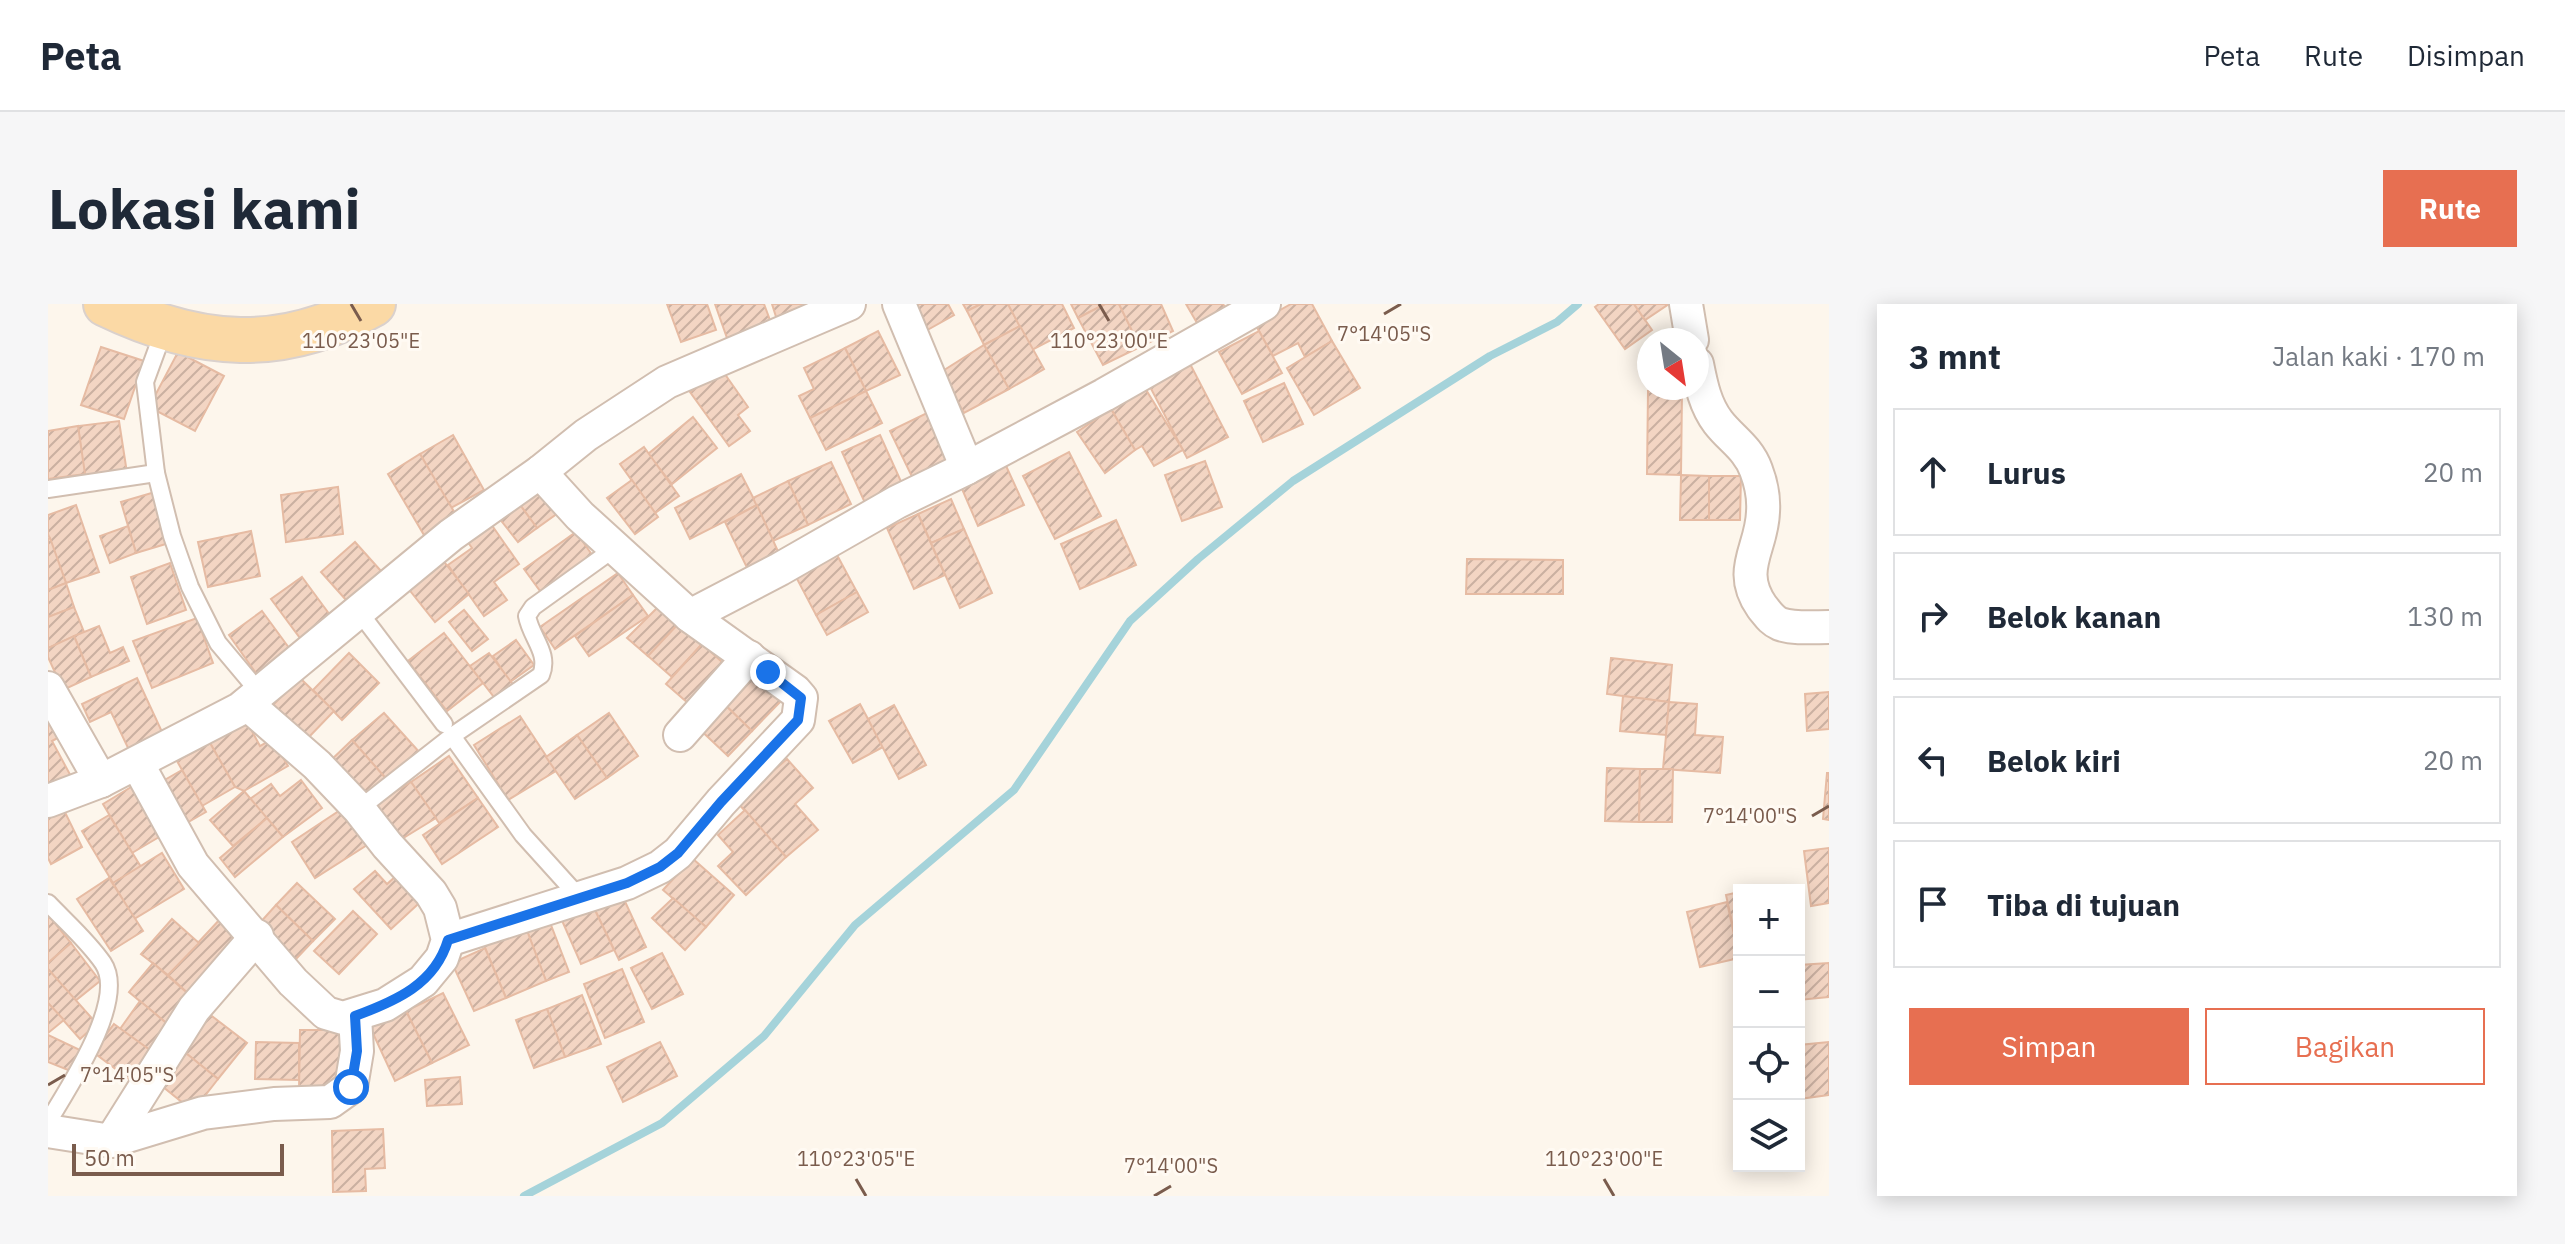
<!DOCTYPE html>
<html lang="id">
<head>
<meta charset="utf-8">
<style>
	:root { --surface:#fff; --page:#f6f6f7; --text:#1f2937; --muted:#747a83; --line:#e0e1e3; --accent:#e76f51 }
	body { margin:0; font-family:"IBM Plex Sans",sans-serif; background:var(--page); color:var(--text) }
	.controls { position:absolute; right:24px; bottom:24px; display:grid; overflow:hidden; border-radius:0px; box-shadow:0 4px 20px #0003 }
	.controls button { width:72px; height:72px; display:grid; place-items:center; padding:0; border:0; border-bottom:2px solid var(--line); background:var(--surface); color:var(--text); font:40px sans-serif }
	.compass { position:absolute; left:1589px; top:24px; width:72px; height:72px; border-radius:50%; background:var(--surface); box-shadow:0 4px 20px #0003; rotate:150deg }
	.scale { position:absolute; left:24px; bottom:20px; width:212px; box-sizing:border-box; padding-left:8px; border:4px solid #7a5c4d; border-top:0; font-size:22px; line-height:28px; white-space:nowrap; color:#7a5c4d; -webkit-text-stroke:6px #fffaf3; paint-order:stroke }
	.stop { position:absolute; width:24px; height:24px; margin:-18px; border:6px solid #1a73e8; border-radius:50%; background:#fff }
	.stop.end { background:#1a73e8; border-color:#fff; box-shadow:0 2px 8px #0008 }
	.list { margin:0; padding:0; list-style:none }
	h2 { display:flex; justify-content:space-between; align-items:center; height:104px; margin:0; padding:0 32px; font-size:34px }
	h2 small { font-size:26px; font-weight:400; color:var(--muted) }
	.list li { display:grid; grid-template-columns:52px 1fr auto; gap:24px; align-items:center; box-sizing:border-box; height:128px; margin:0 16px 16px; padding:0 16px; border:2px solid var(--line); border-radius:0px }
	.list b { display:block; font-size:30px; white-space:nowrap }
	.list em { font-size:26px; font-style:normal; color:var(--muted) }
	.actions { display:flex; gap:16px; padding:24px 32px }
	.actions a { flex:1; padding:18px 0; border:2px solid var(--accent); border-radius:0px; text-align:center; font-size:28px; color:var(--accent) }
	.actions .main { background:var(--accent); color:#fff }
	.icon { flex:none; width:44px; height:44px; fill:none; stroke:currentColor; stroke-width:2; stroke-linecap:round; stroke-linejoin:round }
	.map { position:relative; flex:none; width:1781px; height:892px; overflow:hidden; border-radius:0px }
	header { display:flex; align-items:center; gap:48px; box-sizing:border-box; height:112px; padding:0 40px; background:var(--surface); border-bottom:2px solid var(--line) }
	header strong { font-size:38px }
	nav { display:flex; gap:44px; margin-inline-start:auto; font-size:28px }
	.intro { display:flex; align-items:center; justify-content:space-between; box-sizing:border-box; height:192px; padding:0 48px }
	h1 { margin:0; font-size:56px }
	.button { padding:20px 36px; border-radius:0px; background:var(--accent); color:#fff; font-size:28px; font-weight:700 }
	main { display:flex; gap:48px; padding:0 48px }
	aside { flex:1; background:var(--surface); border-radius:0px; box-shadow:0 4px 20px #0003 }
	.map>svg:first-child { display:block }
</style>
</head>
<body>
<header>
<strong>Peta</strong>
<nav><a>Peta</a><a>Rute</a><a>Disimpan</a></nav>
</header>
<div class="intro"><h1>Lokasi kami</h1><a class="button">Rute</a></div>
<main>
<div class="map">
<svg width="1781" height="892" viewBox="0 0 1781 892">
	<defs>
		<pattern id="building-hatch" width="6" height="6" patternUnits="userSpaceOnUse" patternTransform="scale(2)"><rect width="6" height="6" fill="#f3d5c3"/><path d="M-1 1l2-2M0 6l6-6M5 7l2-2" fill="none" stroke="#cab0a1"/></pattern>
	</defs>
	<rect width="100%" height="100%" fill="#fdf6ec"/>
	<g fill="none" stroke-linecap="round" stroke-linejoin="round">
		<polyline stroke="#a5d3da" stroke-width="8" points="476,892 614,819 716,732 807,621 966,486 1082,317 1150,255 1245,177 1442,52 1509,18 1530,0"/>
	</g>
	<g fill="url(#building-hatch)" stroke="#e6bba3" stroke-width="2">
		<polygon points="619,0 659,0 668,26 633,38"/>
		<polygon points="667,0 716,0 723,19 679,34"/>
		<polygon points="724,0 760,0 762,4 729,16"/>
		<polygon points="857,0 900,0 906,11 874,29"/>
		<polygon points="915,0 933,0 919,7"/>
		<polygon points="933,0 960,0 972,22 936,41 919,7"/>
		<polygon points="960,0 1014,0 1026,24 984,46"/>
		<polygon points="1023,0 1057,0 1030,14"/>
		<polygon points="1057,0 1071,0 1092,43 1055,61 1030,14"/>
		<polygon points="1071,0 1113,0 1125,27 1092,43"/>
		<polygon points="1138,0 1175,0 1184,15 1156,31"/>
		<polygon points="1243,0 1264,0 1284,37 1257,53 1250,39 1225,52 1207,20"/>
		<polygon points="1551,0 1586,0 1604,26 1577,45 1547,3"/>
		<polygon points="1586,0 1621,0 1597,16"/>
		<polygon points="972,22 996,65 961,85 936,41"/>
		<polygon points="830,27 852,71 818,87 797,44"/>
		<polygon points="1211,27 1234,69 1194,90 1171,48"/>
		<polygon points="1284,37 1312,84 1266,111 1239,64"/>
		<polygon points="936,41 961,85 916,109 893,68"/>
		<polygon points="53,43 96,57 76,115 33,101"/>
		<polygon points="797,44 818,87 762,114 751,92 766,85 756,64"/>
		<polygon points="130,48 176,72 147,127 101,103"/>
		<polygon points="1140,56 1180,133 1139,154 1099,77"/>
		<polygon points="674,66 700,103 690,111 702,127 681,142 642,88"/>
		<polygon points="1092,76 1135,146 1106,162 1094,142 1087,146 1063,105"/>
		<polygon points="1236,79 1255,120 1215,138 1196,97"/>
		<polygon points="818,87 834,119 778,146 762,114"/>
		<polygon points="1600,87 1634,88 1633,171 1599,170"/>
		<polygon points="1063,105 1087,146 1057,169 1029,128"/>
		<polygon points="881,108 906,157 866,177 842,127"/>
		<polygon points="645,113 669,144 624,180 600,150"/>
		<polygon points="71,117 79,169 37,176 30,122"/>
		<polygon points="30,122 37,170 0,175 0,127"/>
		<polygon points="405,131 436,186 403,204 372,150"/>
		<polygon points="832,131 855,182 817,199 794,148"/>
		<polygon points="596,143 631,192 607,209 572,160"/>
		<polygon points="1021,148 1053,212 1007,235 975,172"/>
		<polygon points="372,150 408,211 376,231 340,170"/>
		<polygon points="953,151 976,201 930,222 908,171"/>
		<polygon points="1157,157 1174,203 1134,217 1117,171"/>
		<polygon points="783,158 803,200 760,221 740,177"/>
		<polygon points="693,170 709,201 642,235 627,204"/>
		<polygon points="1633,171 1661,172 1661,216 1632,216"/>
		<polygon points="1661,172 1693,172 1692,216 1661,216"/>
		<polygon points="584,176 610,213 587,230 559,194"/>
		<polygon points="740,177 760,221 725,237 705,194"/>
		<polygon points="488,178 510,209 489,224 467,194"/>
		<polygon points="290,183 295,230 238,238 233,191"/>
		<polygon points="107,188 121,239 88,249 73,198"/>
		<polygon points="467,194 489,224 470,238 447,209"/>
		<polygon points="903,195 916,225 883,239 870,210"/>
		<polygon points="28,201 51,268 18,279 0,230 0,211"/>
		<polygon points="709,201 733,254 702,270 677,218"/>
		<polygon points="870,210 897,271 866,285 839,224"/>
		<polygon points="1068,216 1088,261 1032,285 1013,240"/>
		<polygon points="443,220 471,260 446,278 459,296 436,312 400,261 424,244 419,237"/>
		<polygon points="80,222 88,249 62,259 52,232"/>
		<polygon points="916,225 944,289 912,304 883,239"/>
		<polygon points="203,227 212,272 160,283 150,238"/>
		<polygon points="528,228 547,255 495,291 476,265"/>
		<polygon points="2,234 18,279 0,286 0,235"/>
		<polygon points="307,238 341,276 307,306 273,268"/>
		<polygon points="789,251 809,288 768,311 748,273"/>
		<polygon points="394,255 421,290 387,318 359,283"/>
		<polygon points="1419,255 1515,256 1515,290 1418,290"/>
		<polygon points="122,259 138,306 99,320 83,273"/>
		<polygon points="570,269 585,291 507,345 492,323"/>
		<polygon points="254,273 282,311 252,334 223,295"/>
		<polygon points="18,279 26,303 0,313 0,286"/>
		<polygon points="809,288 820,308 779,331 768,311"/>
		<polygon points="585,291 600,312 541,352 527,332"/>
		<polygon points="614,299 632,318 600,352 579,334"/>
		<polygon points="26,303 36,328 0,344 0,313"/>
		<polygon points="416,306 440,335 424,347 401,318"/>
		<polygon points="214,307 244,348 210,372 181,331"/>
		<polygon points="149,314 165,359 104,384 85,337"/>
		<polygon points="632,318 654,340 624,373 600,352"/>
		<polygon points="51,322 62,349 75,343 81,357 43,373 26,332"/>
		<polygon points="396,329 435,379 399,407 360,357"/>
		<polygon points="26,332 43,373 15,386 0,353 0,344"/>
		<polygon points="468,336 486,361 462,378 445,352"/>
		<polygon points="654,340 684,367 648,406 618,380"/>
		<polygon points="301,349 331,379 294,416 265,386"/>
		<polygon points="441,349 467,383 449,397 422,362"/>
		<polygon points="1563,354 1624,361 1621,398 1559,390"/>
		<polygon points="701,363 735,395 704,427 671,395"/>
		<polygon points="89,374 115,430 81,446 63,408 42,418 34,400"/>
		<polygon points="252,374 286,407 259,435 225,401"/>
		<polygon points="1781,388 1781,425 1759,427 1757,390"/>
		<polygon points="1575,392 1621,398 1618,431 1572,427"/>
		<polygon points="671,395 704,427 680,452 647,421"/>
		<polygon points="1621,398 1649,400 1647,431 1675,433 1672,469 1615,465"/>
		<polygon points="812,400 835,443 805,459 781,417"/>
		<polygon points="846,401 878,461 851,475 820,415"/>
		<polygon points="336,409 373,450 341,478 304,436"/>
		<polygon points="561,409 590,452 559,474 529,431"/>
		<polygon points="472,412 508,467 460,496 426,441"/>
		<polygon points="0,414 17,430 4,437 26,478 0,488"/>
		<polygon points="199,418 212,442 224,435 240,462 196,487 187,483 162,439"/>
		<polygon points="529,431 559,474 527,495 498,453"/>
		<polygon points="304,436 341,478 317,497 281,458"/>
		<polygon points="162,439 187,483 154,502 129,457"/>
		<polygon points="401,452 430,494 391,519 363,478"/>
		<polygon points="739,455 765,484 747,500 770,526 738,553 689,498"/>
		<polygon points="1559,464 1592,465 1591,518 1557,517"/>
		<polygon points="1592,465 1625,465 1624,518 1591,518"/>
		<polygon points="134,466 158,508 130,524 106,482"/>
		<polygon points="1779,469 1781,469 1781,516 1775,515"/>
		<polygon points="253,476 274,504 235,533 202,495 223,480 232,492"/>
		<polygon points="93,477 123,526 84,549 55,500"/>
		<polygon points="363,478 388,514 344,541 321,504"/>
		<polygon points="196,487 219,514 185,542 162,516"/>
		<polygon points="430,494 450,523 394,560 375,531"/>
		<polygon points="11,496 34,543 3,560 0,554 0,502"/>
		<polygon points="303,499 327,536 267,574 244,538"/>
		<polygon points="697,506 738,553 698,591 670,562 685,548 670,531"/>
		<polygon points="61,511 93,563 65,579 34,527"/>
		<polygon points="219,514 235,533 187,573 172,554"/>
		<polygon points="1781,544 1781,599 1763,602 1756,547"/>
		<polygon points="114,549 136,585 86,615 65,579"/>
		<polygon points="644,554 686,591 658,623 615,586"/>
		<polygon points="357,564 381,590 343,625 306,585 327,567 339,580"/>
		<polygon points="61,574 95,627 63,647 29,595"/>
		<polygon points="249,579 287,615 265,637 228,601"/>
		<polygon points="1691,588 1691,650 1678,591"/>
		<polygon points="574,591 598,643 571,656 546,604"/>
		<polygon points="625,594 658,623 637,646 604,614"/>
		<polygon points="1679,598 1691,654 1652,663 1639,608"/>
		<polygon points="228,601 265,637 247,656 210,621"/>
		<polygon points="546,604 566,646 533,660 512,612"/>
		<polygon points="305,607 329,630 291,670 266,647"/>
		<polygon points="498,608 521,668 498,677 475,616"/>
		<polygon points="2,613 23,639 0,659 0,615"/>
		<polygon points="174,613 198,636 145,694 120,671"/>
		<polygon points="124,615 151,639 120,671 93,650"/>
		<polygon points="475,616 498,677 458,694 432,632"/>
		<polygon points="23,639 52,677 27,697 0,665 0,659"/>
		<polygon points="437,644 458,694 426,707 404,659"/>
		<polygon points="614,649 635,690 604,705 583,664"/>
		<polygon points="105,659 145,694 123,723 81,688"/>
		<polygon points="1781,659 1781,693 1751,696 1751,661"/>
		<polygon points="0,665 49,720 32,735 0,699"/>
		<polygon points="574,665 596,718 557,734 536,680"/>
		<polygon points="395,689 421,741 384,759 358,707"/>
		<polygon points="534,691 553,740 517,753 499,705"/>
		<polygon points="92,697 123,723 106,749 72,725"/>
		<polygon points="0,699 16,716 0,729"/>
		<polygon points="499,705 517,753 486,764 468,716"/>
		<polygon points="156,706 199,739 170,775 129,742"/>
		<polygon points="358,707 384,759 347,777 322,723"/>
		<polygon points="66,720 106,749 85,778 45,748"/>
		<polygon points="252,726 293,726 292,787 251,787"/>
		<polygon points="0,731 34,747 25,768 0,758"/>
		<polygon points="208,738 251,739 251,776 207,775"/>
		<polygon points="612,738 629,772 575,798 559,763"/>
		<polygon points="1781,738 1781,791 1751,795 1751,741"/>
		<polygon points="129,742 170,775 145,807 104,774"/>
		<polygon points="412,773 414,800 379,802 377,776"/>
		<polygon points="335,825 337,864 317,865 318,887 285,888 284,827"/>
	</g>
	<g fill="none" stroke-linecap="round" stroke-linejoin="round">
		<defs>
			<g id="service">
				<polyline points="116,26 97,78 108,169 124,232 142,283 170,339 212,389"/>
				<polyline points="0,185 108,169"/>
				<polyline points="312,309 396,420"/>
				<polyline points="311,505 404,432"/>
				<path d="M531,593L475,531L404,432L493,371C502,349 483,334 479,312L485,303L567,244"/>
				<path d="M0,599C18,618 40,637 55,659C80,696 20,784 0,818"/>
			</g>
			<g id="minor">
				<polyline points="851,0 919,164"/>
				<polyline points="1638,0 1644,36"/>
				<path d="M1649,60C1653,80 1657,101 1670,118C1683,135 1700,144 1708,166C1713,179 1716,194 1715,208C1714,245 1688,266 1714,303C1720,310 1723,316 1732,320C1746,325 1766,323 1781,323"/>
				<polyline points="492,168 532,212 642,312 732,265 849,198 919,164 1056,91 1216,0"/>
				<polyline points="0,384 53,477"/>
				<polyline points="632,431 701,353"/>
				<polyline points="89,459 145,561 245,678 278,709 295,714 337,701 375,677 394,654 400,636 392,604 383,589 339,541 311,505 269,461 199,400"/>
				<polyline points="0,497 53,477 192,405 403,231 492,168 538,131 619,78 801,0"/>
				<polyline points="400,636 579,579 612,563 630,549 673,498 750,416 753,394 747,387 642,312"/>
				<polyline points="0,827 63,837 146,705 209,632"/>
				<polyline points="63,837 155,809 226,800 282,798 303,783 309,747 307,712"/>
			</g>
			<path id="primary" d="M58,0C151,45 234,51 325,0"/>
		</defs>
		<use href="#service" stroke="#d1beb0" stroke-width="20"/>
		<use href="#minor" stroke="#d1beb0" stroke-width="36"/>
		<use href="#primary" stroke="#dad1cd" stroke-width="48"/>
		<use href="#service" stroke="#fff" stroke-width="16"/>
		<use href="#minor" stroke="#fff" stroke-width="32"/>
		<use href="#primary" stroke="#fbd9a5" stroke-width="44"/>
	</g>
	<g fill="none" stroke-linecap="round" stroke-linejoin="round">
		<path stroke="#1a73e8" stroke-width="10" d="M303,783L309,747L307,712C348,697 387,680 400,636L579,579L612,563L630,549L673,498L750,416L753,394L720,368"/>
	</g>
	<path fill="none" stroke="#7a5c4d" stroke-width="3" d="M303,0L313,17M1051,0L1061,17M1336,10L1353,0M1764,512L1781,502M0,781L17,771M808,875L818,892M1556,875L1566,892M1106,892L1123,882"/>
	<g font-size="20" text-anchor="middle" fill="#7a5c4d" stroke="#fffaf3" stroke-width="6" stroke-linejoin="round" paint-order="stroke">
		<text x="1336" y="37">7°14'05"S</text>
		<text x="1061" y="44">110°23'00"E</text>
		<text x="313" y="44">110°23'05"E</text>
		<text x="1702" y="519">7°14'00"S</text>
		<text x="79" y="778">7°14'05"S</text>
		<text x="808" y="862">110°23'05"E</text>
		<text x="1556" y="862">110°23'00"E</text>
		<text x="1123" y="869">7°14'00"S</text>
	</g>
</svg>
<div class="controls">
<button>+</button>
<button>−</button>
<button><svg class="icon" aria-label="locate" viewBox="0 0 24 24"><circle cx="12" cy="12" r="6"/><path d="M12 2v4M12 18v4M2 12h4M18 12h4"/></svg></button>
<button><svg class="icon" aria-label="layers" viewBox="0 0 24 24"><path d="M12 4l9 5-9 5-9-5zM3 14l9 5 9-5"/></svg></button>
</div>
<svg class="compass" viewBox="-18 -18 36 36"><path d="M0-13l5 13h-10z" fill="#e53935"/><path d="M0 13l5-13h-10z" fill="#747a83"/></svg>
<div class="scale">50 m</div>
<div class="stop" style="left:303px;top:783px"></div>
<div class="stop end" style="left:720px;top:368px"></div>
</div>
<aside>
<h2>3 mnt<small>Jalan kaki · 170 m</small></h2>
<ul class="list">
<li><svg class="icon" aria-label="ahead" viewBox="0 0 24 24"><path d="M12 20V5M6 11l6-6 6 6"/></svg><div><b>Lurus</b></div><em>20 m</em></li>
<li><svg class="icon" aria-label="right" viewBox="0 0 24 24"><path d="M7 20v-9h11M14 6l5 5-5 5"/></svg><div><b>Belok kanan</b></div><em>130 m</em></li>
<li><svg class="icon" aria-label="left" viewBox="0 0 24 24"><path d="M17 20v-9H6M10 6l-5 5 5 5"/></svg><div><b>Belok kiri</b></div><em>20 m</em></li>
<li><svg class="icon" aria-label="arrive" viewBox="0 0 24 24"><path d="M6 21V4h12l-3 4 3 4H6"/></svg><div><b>Tiba di tujuan</b></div></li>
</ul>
<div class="actions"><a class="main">Simpan</a><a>Bagikan</a></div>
</aside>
</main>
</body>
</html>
